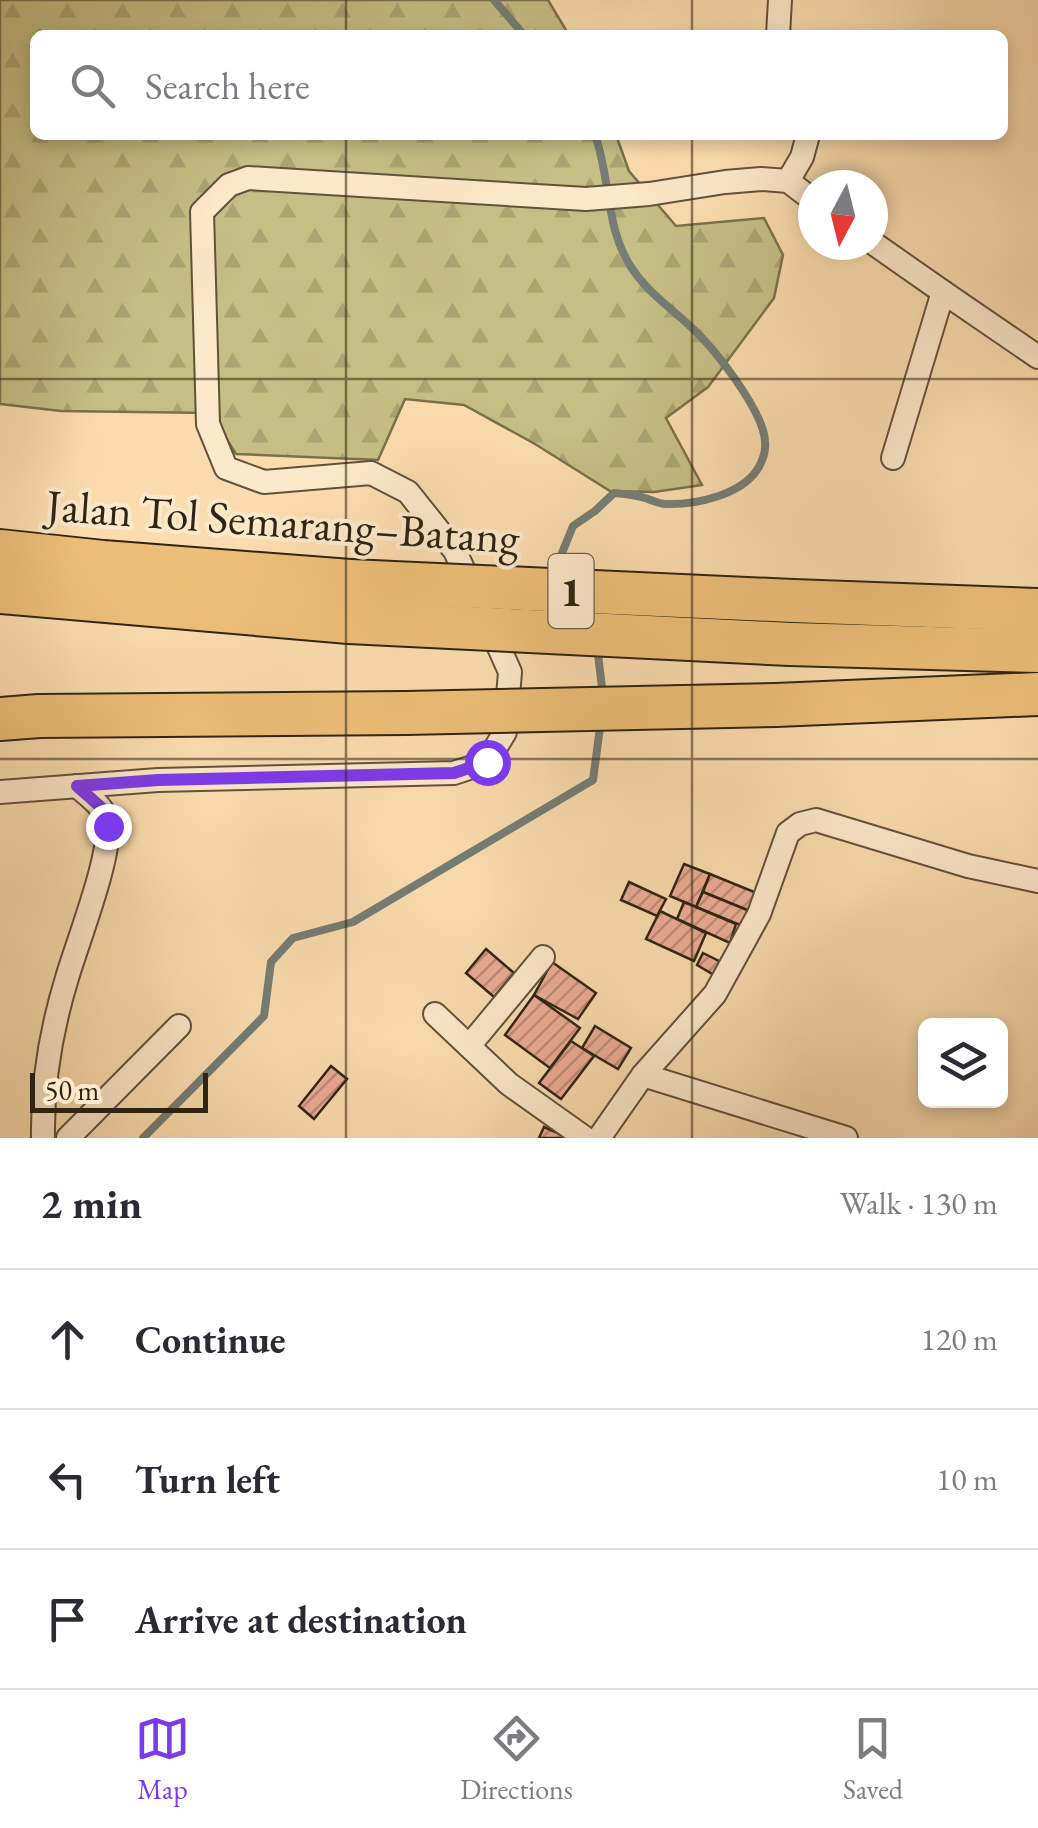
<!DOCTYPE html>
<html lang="en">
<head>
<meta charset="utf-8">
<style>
	:root { --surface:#fff; --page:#f2f2f3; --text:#2b2b33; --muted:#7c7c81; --line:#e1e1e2; --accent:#7c3aed }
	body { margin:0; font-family:"EB Garamond",serif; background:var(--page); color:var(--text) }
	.controls { position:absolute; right:30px; bottom:30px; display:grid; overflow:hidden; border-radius:15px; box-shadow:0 5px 15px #0003 }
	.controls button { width:90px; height:90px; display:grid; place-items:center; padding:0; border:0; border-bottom:2px solid var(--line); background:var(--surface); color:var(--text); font:50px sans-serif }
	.compass { position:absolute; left:798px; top:170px; width:90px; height:90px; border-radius:50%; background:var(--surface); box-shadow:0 5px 15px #0003; rotate:187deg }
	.scale { position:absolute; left:30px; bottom:25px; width:178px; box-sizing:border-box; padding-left:10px; border:5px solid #302413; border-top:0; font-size:28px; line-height:35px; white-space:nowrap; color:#302413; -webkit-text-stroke:8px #fce8ca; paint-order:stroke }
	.stop { position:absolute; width:30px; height:30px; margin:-22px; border:8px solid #7c3aed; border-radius:50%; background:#fff }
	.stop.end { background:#7c3aed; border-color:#fff; box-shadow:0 2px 10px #0008 }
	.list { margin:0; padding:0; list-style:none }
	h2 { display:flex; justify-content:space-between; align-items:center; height:130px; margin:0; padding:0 40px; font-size:42px }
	h2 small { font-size:32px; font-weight:400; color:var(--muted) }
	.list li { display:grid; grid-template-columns:65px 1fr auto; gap:30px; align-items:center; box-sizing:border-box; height:140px; padding:0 40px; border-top:2px solid var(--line) }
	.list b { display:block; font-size:38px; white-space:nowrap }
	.list em { font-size:32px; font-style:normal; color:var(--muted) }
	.icon { flex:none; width:55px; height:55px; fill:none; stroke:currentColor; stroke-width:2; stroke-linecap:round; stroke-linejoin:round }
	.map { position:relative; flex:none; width:1038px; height:1138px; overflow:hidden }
	.search { position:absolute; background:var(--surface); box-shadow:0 5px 15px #0003; left:30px; right:30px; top:30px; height:110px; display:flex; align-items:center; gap:25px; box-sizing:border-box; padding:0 35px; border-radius:15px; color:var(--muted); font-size:38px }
	.sheet { height:550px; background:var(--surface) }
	nav { display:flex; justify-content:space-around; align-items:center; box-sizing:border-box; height:140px; border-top:2px solid var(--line); background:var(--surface); font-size:28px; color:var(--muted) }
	nav a { display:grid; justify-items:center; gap:5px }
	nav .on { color:var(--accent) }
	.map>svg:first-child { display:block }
</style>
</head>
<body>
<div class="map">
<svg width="1038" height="1138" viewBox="0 0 1038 1138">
	<defs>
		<pattern id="forest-firs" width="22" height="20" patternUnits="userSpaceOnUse" patternTransform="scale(2.5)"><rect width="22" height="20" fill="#c5be85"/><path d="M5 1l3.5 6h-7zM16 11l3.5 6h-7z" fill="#aaa372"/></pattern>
		<pattern id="building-hatch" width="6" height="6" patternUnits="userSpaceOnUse" patternTransform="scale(2.5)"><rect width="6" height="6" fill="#ecac94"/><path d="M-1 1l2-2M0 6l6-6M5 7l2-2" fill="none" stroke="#c08c78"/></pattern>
	</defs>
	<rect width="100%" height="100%" fill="#fadcae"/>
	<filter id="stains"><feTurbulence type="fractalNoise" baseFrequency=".002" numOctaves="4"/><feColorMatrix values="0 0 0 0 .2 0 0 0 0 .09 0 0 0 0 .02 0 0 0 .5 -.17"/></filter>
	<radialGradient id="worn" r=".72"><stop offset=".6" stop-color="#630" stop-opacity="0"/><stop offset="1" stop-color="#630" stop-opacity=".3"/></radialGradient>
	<polygon fill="url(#forest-firs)" stroke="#7a714c" stroke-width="2.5" points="0,0 548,0 569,35 35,35 35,135 616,135 629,171 676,226 764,218 783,255 774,298 708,387 666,418 702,485 654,492 610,491 535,444 464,405 405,399 378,460 236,454 210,413 61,411 0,404"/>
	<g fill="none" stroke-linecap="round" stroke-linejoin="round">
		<g stroke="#767d75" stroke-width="8">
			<polyline points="494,0 524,35"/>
			<path d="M563,575L562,553L573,526L595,511L614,493C624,494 635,495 645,498C652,500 659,504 666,504C696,505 740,495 757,470C763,461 766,452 765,441C763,410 714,348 691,327C670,307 647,292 631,267C605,227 611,179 595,135"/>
			<polyline points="597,646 603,696"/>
			<polyline points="143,1138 264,1016 271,962 293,938 353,922 593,780 601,720"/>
		</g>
	</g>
	<g fill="url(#building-hatch)" stroke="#302413" stroke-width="2.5">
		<polygon points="684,864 710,874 696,907 670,896"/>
		<polygon points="710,874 759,894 752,912 703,892"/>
		<polygon points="629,882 666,899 657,916 621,900"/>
		<polygon points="703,892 752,912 745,927 696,907"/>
		<polygon points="684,902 736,924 730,943 677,919"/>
		<polygon points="660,911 706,933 694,961 646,939"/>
		<polygon points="486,949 514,973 494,997 466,973"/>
		<polygon points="703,953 721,962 714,975 697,965"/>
		<polygon points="552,962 596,993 578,1019 534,995"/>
		<polygon points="534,995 580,1028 550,1068 505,1035"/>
		<polygon points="595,1026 631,1048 618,1069 582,1048"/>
		<polygon points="571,1041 594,1056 561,1099 539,1083"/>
		<polygon points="331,1066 347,1079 314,1119 299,1106"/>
		<polygon points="544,1127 569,1138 539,1138"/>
	</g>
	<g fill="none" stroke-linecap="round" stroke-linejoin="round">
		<defs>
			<g id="street">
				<polyline points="778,35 780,0"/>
				<polyline points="788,181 802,157 808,135"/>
				<polyline points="873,243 943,292"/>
				<polyline points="893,458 943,292 1038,357"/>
				<polyline points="473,591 455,551 408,492 371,473 264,482 226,468 208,424 202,212 229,185 248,178 586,199 649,194 725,182 761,179 788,181 813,200"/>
				<polyline points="0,792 158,780 454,773 487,762 505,732 510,672 489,625"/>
				<polyline points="435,1014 509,1084 585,1138"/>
				<polyline points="469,1046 543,957"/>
				<polyline points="643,1075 846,1138"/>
				<path d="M43,1138C42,1083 51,1030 67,978C77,943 113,853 107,821C103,805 88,796 77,786"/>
				<polyline points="68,1138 179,1026"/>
				<polyline points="599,1138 643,1075 715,994 759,914 788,833 800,824 816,820 968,866 1038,881"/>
			</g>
			<g id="highway">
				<polyline points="0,551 103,562 350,581"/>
				<polyline points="0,592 349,622"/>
				<polyline points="793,601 1038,610"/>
				<polyline points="790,644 1038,651"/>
				<polyline points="776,705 1038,694"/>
				<polyline points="0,719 39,716 406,713"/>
			</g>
		</defs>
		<use href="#street" stroke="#62523a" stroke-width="26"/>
		<use href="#highway" stroke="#302413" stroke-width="46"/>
		<use href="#street" stroke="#fce8ca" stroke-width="22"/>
		<use href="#highway" stroke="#edbe77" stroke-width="42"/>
		<defs>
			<g id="highway-bridge">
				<polyline points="350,581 793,601"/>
				<polyline points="349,622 790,644"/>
				<polyline points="406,713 776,705"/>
			</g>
		</defs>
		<use href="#highway-bridge" stroke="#302413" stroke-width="46" stroke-linecap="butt"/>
		<use href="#highway-bridge" stroke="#edbe77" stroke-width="42"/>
	</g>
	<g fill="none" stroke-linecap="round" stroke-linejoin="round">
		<polyline stroke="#7c3aed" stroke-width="12" points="108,826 104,810 77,786 158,780 454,773 487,762"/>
	</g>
	<path fill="none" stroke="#302413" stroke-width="2.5" stroke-opacity="0.55" d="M346,0V35M692,0V35M346,135V1138M692,135V1138M0,379H1038M0,759H1038"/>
	<g text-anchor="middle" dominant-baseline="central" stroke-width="8" stroke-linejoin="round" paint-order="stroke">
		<rect fill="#fce8ca" stroke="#6d5f4a" stroke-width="2.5" x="548.5" y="554" width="45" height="74" rx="8"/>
		<g font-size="42" font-weight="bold" fill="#302413">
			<text x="571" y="591">1</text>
		</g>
		<g font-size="45" fill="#302413" stroke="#fce8ca">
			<text transform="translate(283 521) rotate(4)">Jalan Tol Semarang–Batang</text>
		</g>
	</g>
	<rect width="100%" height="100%" filter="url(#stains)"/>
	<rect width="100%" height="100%" fill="url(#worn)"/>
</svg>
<div class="controls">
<button><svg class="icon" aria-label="layers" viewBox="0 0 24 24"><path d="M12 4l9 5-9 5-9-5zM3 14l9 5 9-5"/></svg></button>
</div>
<svg class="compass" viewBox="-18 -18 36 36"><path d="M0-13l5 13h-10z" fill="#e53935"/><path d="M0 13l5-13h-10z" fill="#7c7c81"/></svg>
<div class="scale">50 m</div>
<div class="stop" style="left:487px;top:762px"></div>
<div class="stop end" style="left:108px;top:826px"></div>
<div class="search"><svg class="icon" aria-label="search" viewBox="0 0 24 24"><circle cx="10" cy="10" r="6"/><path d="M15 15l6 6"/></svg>Search here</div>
</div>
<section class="sheet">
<h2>2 min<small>Walk · 130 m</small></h2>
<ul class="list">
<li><svg class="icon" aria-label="ahead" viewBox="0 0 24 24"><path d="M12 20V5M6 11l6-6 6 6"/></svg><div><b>Continue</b></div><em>120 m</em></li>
<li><svg class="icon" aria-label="left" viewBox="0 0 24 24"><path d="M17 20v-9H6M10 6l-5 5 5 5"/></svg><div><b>Turn left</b></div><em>10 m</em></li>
<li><svg class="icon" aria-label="arrive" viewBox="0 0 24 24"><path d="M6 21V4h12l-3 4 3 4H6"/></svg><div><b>Arrive at destination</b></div></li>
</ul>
</section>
<nav>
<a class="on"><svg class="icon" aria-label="map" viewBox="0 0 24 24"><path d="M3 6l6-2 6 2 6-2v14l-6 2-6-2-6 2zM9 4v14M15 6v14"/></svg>Map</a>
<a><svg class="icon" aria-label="directions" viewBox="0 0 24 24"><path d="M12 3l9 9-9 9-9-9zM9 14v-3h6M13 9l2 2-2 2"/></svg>Directions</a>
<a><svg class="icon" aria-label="saved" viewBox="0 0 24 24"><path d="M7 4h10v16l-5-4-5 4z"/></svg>Saved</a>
</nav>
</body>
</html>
